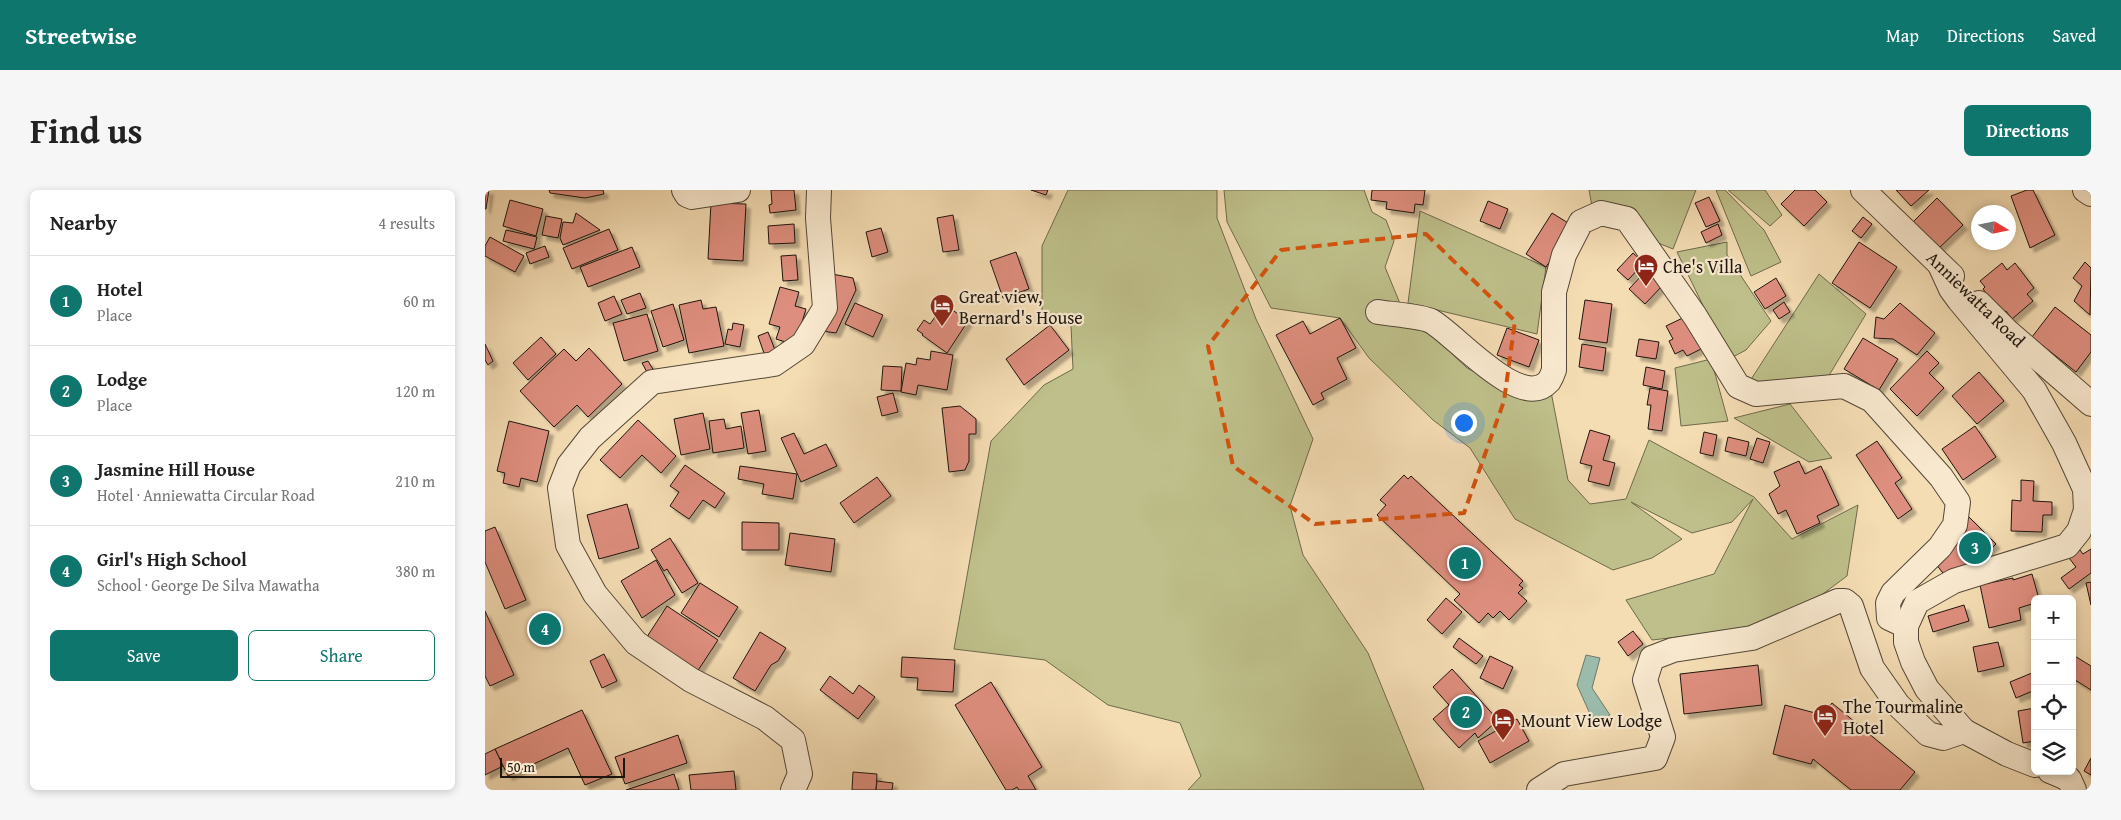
<!DOCTYPE html>
<html lang="en">
<head>
<meta charset="utf-8">
<style>
	:root { --surface:#fff; --page:#f6f6f6; --text:#222; --muted:#767676; --line:#e0e0e0; --accent:#0f766e }
	body { margin:0; font-family:"Gentium Book Plus",serif; background:var(--page); color:var(--text) }
	.controls { position:absolute; right:15px; bottom:15px; display:grid; overflow:hidden; border-radius:8px; box-shadow:0 2px 8px #0003 }
	.controls button { width:45px; height:45px; display:grid; place-items:center; padding:0; border:0; border-bottom:1px solid var(--line); background:var(--surface); color:var(--text); font:25px sans-serif }
	.compass { position:absolute; left:1486px; top:15px; width:45px; height:45px; border-radius:50%; background:var(--surface); box-shadow:0 2px 8px #0003; rotate:100deg }
	.scale { position:absolute; left:15px; bottom:12px; width:125px; box-sizing:border-box; padding-left:5px; border:2px solid #1e150e; border-top:0; font-size:14px; line-height:18px; white-space:nowrap; color:#1e150e; -webkit-text-stroke:4px #f8e8ce; paint-order:stroke }
	.you { position:absolute; left:978px; top:232px; width:18px; height:18px; margin:-12px; border:4px solid #fff; border-radius:50%; background:#1a73e8; box-shadow:0 0 0 8px #1a73e833 }
	.badge { display:grid; place-items:center; width:32px; height:32px; border-radius:50%; background:var(--accent); color:#fff; font-size:16px; font-weight:700 }
	.pin { position:absolute; translate:-50% -50%; border:2px solid #fff; box-shadow:0 1px 5px #0006 }
	.list { margin:0; padding:0; list-style:none }
	h2 { display:flex; justify-content:space-between; align-items:center; height:65px; margin:0; padding:0 20px; font-size:21px }
	h2 small { font-size:16px; font-weight:400; color:var(--muted) }
	.list li { display:grid; grid-template-columns:32px 1fr auto; gap:15px; align-items:center; box-sizing:border-box; height:90px; padding:0 20px; border-top:1px solid var(--line) }
	.list b { display:block; font-size:19px; white-space:nowrap }
	.list p { margin:0; font-size:16px; white-space:nowrap; color:var(--muted) }
	.list em { font-size:16px; font-style:normal; color:var(--muted) }
	.actions { display:flex; gap:10px; padding:15px 20px }
	.actions a { flex:1; padding:11px 0; border:1px solid var(--accent); border-radius:8px; text-align:center; font-size:18px; color:var(--accent) }
	.actions .main { background:var(--accent); color:#fff }
	.icon { flex:none; width:28px; height:28px; fill:none; stroke:currentColor; stroke-width:2; stroke-linecap:round; stroke-linejoin:round }
	.map { position:relative; flex:none; width:1606px; height:600px; overflow:hidden; border-radius:8px }
	header { display:flex; align-items:center; gap:30px; box-sizing:border-box; height:70px; padding:0 25px; background:var(--accent); color:#fff }
	header strong { font-size:24px }
	nav { display:flex; gap:28px; margin-inline-start:auto; font-size:18px }
	.intro { display:flex; align-items:center; justify-content:space-between; box-sizing:border-box; height:120px; padding:0 30px }
	h1 { margin:0; font-size:35px }
	.button { padding:12px 22px; border-radius:8px; background:var(--accent); color:#fff; font-size:18px; font-weight:700 }
	main { display:flex; gap:30px; padding:0 30px }
	aside { flex:1; background:var(--surface); border-radius:8px; box-shadow:0 2px 8px #0003 }
	.map>svg:first-child { display:block }
</style>
</head>
<body>
<header>
<strong>Streetwise</strong>
<nav><a>Map</a><a>Directions</a><a>Saved</a></nav>
</header>
<div class="intro"><h1>Find us</h1><a class="button">Directions</a></div>
<main>
<aside>
<h2>Nearby<small>4 results</small></h2>
<ul class="list">
<li><span class="badge">1</span><div><b>Hotel</b><p>Place</p></div><em>60 m</em></li>
<li><span class="badge">2</span><div><b>Lodge</b><p>Place</p></div><em>120 m</em></li>
<li><span class="badge">3</span><div><b>Jasmine Hill House</b><p>Hotel · Anniewatta Circular Road</p></div><em>210 m</em></li>
<li><span class="badge">4</span><div><b>Girl's High School</b><p>School · George De Silva Mawatha</p></div><em>380 m</em></li>
</ul>
<div class="actions"><a class="main">Save</a><a>Share</a></div>
</aside>
<div class="map">
<svg width="1606" height="600" viewBox="0 0 1606 600">
	<defs>
		<filter id="shadow"><feDropShadow dx="4.5" dy="4.5" stdDeviation="1" flood-color="#0004"/></filter>
	</defs>
	<rect width="100%" height="100%" fill="#f4dcb3"/>
	<filter id="stains"><feTurbulence type="fractalNoise" baseFrequency=".004" numOctaves="4"/><feColorMatrix values="0 0 0 0 .2 0 0 0 0 .09 0 0 0 0 .02 0 0 0 .5 -.17"/></filter>
	<radialGradient id="worn" r=".72"><stop offset=".6" stop-color="#630" stop-opacity="0"/><stop offset="1" stop-color="#630" stop-opacity=".3"/></radialGradient>
	<g fill="#bebf8a" stroke="#6e6a4c">
		<polygon points="583,0 732,0 732,28 771,129 828,249 805,316 818,365 883,463 939,600 703,600 716,586 695,533 623,515 560,470 469,459 506,251 559,195 588,179 586,136 557,129 557,56"/>
		<polygon points="739,0 879,0 887,22 901,30 909,51 900,77 916,116 982,178 1030,202 1063,186 1083,290 1105,314 1141,309 1164,250 1269,307 1307,349 1373,315 1362,386 1296,435 1167,450 1141,410 1229,384 1268,309 1247,332 1207,343 1146,312 1197,349 1167,368 1128,380 1030,329 985,258 948,230 884,168 855,128 786,118 742,32"/>
		<polygon points="1104,0 1211,0 1188,59 1109,27"/>
		<polygon points="1231,0 1240,0 1279,40 1296,72 1266,86"/>
		<polygon points="1243,0 1280,0 1297,25 1285,36"/>
		<polygon points="935,21 1061,77 1052,144 923,113"/>
		<polygon points="1242,52 1242,65 1286,131 1261,160 1244,169 1192,62"/>
		<polygon points="1334,84 1381,124 1340,192 1263,194"/>
		<polygon points="1226,169 1243,231 1196,236 1190,178"/>
		<polygon points="1305,214 1347,268 1324,272 1249,228"/>
	</g>
	<polygon fill="#9cbcab" stroke="#6a796c" points="1101,465 1115,468 1107,498 1125,525 1110,535 1092,495"/>
	<g fill="#de8e7e" stroke="#1e150e" filter="url(#shadow)">
		<polygon points="0,0 4,0 1,19 0,19"/>
		<polygon points="64,0 118,0 119,4 100,8 65,3"/>
		<polygon points="286,0 309,0 311,20 285,23 284,15 287,14"/>
		<polygon points="546,0 563,0 561,5"/>
		<polygon points="887,0 940,0 938,15 930,14 929,23 901,19 902,12 886,10"/>
		<polygon points="1310,0 1330,0 1342,12 1319,36 1296,14"/>
		<polygon points="1411,0 1444,0 1426,16"/>
		<polygon points="1542,0 1548,0 1570,45 1545,58 1526,6"/>
		<polygon points="1224,7 1235,31 1221,37 1210,13"/>
		<polygon points="1452,8 1478,35 1452,60 1427,33"/>
		<polygon points="25,10 58,19 51,46 18,36"/>
		<polygon points="1003,11 1023,19 1015,39 995,31"/>
		<polygon points="226,13 261,14 258,71 223,69"/>
		<polygon points="91,23 115,40 78,55 75,48 78,32 88,33"/>
		<polygon points="1067,23 1088,36 1061,77 1041,64"/>
		<polygon points="468,25 474,60 458,62 452,28"/>
		<polygon points="61,26 77,29 73,48 57,45"/>
		<polygon points="1378,27 1387,34 1376,48 1367,41"/>
		<polygon points="309,34 310,53 284,54 283,36"/>
		<polygon points="1233,34 1237,45 1221,53 1216,42"/>
		<polygon points="396,38 403,62 387,67 381,42"/>
		<polygon points="124,39 133,60 87,79 78,58"/>
		<polygon points="21,40 52,47 49,59 18,51"/>
		<polygon points="5,47 39,66 30,82 0,66 0,56"/>
		<polygon points="1374,52 1412,77 1385,118 1347,93"/>
		<polygon points="60,56 64,67 45,74 41,63"/>
		<polygon points="147,57 155,77 103,97 95,77"/>
		<polygon points="531,62 544,99 518,108 505,71"/>
		<polygon points="1148,63 1159,73 1143,90 1132,80"/>
		<polygon points="311,65 313,90 298,91 296,66"/>
		<polygon points="1600,72 1606,78 1605,125 1589,111 1597,96 1588,88"/>
		<polygon points="1517,73 1522,80 1530,73 1549,98 1542,104 1548,111 1527,129 1521,121 1517,124 1498,99 1500,97 1495,91"/>
		<polygon points="1166,83 1178,95 1160,114 1144,99 1158,84 1162,87"/>
		<polygon points="347,84 368,88 371,100 351,143 337,141"/>
		<polygon points="1291,88 1301,106 1280,119 1269,102"/>
		<polygon points="295,97 314,102 310,116 321,119 310,155 291,149 295,137 284,134"/>
		<polygon points="155,103 161,118 142,124 136,110"/>
		<polygon points="129,106 137,124 120,131 113,113"/>
		<polygon points="216,110 218,119 231,117 239,156 204,163 194,115"/>
		<polygon points="1100,110 1127,114 1122,153 1094,149"/>
		<polygon points="1299,112 1305,122 1294,129 1288,120"/>
		<polygon points="370,113 398,125 388,147 360,134"/>
		<polygon points="1415,113 1450,143 1432,165 1408,149 1389,148 1391,127 1399,129"/>
		<polygon points="188,114 199,150 178,157 166,121"/>
		<polygon points="459,114 483,131 462,163 437,145 438,144 432,140 439,130 445,134"/>
		<polygon points="1570,117 1606,145 1606,162 1591,182 1547,147"/>
		<polygon points="162,124 173,161 139,171 128,133"/>
		<polygon points="1206,124 1222,156 1202,166 1198,160 1190,164 1184,151 1188,149 1181,136"/>
		<polygon points="855,128 871,158 852,168 862,189 836,203 839,209 828,215 791,145 818,131 825,144"/>
		<polygon points="248,133 259,135 255,157 240,154 243,139 247,140"/>
		<polygon points="565,135 584,160 539,195 521,169"/>
		<polygon points="1022,138 1054,150 1044,177 1012,165"/>
		<polygon points="283,142 292,165 281,169 273,146"/>
		<polygon points="56,147 71,164 43,190 28,173"/>
		<polygon points="1378,148 1413,169 1394,200 1359,179"/>
		<polygon points="1154,149 1174,152 1171,169 1151,166"/>
		<polygon points="0,154 8,171 3,175 0,170"/>
		<polygon points="1097,154 1121,158 1118,181 1094,177"/>
		<polygon points="104,158 137,194 103,227 92,215 69,237 35,201 79,159 91,171"/>
		<polygon points="446,161 468,165 462,200 433,195 431,205 416,202 421,173 431,175 432,168 445,170"/>
		<polygon points="1442,161 1454,173 1444,183 1459,198 1432,226 1405,199"/>
		<polygon points="163,171 169,181 163,184 157,173"/>
		<polygon points="398,176 417,177 416,201 396,200"/>
		<polygon points="1161,177 1180,181 1177,199 1158,195"/>
		<polygon points="1494,182 1519,211 1492,234 1467,206"/>
		<polygon points="1165,198 1183,201 1177,241 1163,239 1166,215 1162,215"/>
		<polygon points="408,203 413,222 397,226 392,207"/>
		<polygon points="475,216 491,229 491,244 484,244 484,271 480,280 464,282 457,218"/>
		<polygon points="274,220 281,261 263,264 256,223"/>
		<polygon points="218,223 225,259 196,265 189,229"/>
		<polygon points="239,229 241,239 256,236 259,258 228,263 224,231"/>
		<polygon points="153,230 191,266 176,283 157,265 135,288 115,270"/>
		<polygon points="24,231 64,241 52,292 36,288 34,297 18,293 20,283 12,281"/>
		<polygon points="1490,236 1511,267 1478,290 1457,259"/>
		<polygon points="1105,240 1125,246 1118,270 1130,273 1124,296 1103,291 1107,276 1095,273"/>
		<polygon points="1219,242 1232,245 1228,266 1215,263"/>
		<polygon points="309,243 319,264 341,254 352,276 316,292 296,248"/>
		<polygon points="1243,247 1264,252 1261,266 1240,261"/>
		<polygon points="1272,248 1285,252 1278,273 1265,269"/>
		<polygon points="1392,251 1417,288 1410,293 1427,319 1413,329 1371,265"/>
		<polygon points="1314,271 1320,284 1336,276 1354,315 1332,326 1335,333 1312,344 1301,320 1293,324 1284,304 1295,296 1289,282"/>
		<polygon points="200,275 240,303 230,318 218,310 204,329 185,316 194,302 185,296"/>
		<polygon points="255,276 312,284 308,309 277,304 279,294 253,289"/>
		<polygon points="919,285 923,289 926,286 1038,391 1034,395 1038,398 1033,403 1042,411 1024,430 1015,421 1008,428 1003,423 994,433 969,410 975,404 892,325 901,315 895,310"/>
		<polygon points="392,287 406,306 369,333 355,313"/>
		<polygon points="1536,290 1549,291 1548,311 1567,312 1567,325 1558,325 1557,342 1526,341 1527,310 1536,311"/>
		<polygon points="142,314 154,358 114,369 102,325"/>
		<polygon points="1484,327 1511,354 1484,380 1461,387 1451,374"/>
		<polygon points="257,332 294,333 294,360 257,360"/>
		<polygon points="10,337 41,410 20,419 0,372 0,341"/>
		<polygon points="305,343 350,349 346,382 300,375"/>
		<polygon points="185,348 213,393 197,403 182,379 179,381 166,360"/>
		<polygon points="1606,359 1606,383 1584,399 1576,388 1591,377 1584,368 1595,360 1598,364"/>
		<polygon points="171,370 190,405 157,428 136,391"/>
		<polygon points="1547,384 1554,409 1550,409 1550,413 1534,418 1536,430 1504,438 1495,395 1528,388 1528,390"/>
		<polygon points="1606,392 1606,415 1601,393"/>
		<polygon points="215,393 253,417 234,447 196,423"/>
		<polygon points="961,408 977,422 957,444 942,430"/>
		<polygon points="1479,415 1484,431 1448,442 1443,426"/>
		<polygon points="182,416 233,450 208,488 158,453"/>
		<polygon points="0,421 29,485 5,496 0,486"/>
		<polygon points="1148,441 1158,454 1143,466 1133,452"/>
		<polygon points="275,442 301,458 293,471 286,475 270,501 248,488"/>
		<polygon points="974,448 998,466 991,474 968,457"/>
		<polygon points="1513,452 1519,476 1493,482 1488,457"/>
		<polygon points="119,464 132,491 117,498 105,471"/>
		<polygon points="1588,465 1606,476 1606,500 1587,488"/>
		<polygon points="1005,466 1028,477 1018,499 995,488"/>
		<polygon points="417,467 470,470 468,502 432,500 433,488 416,487"/>
		<polygon points="1273,475 1277,515 1199,524 1195,484"/>
		<polygon points="967,479 1013,530 993,548 990,543 974,558 948,529 964,515 948,497"/>
		<polygon points="1547,483 1550,489 1550,500 1531,508 1525,492"/>
		<polygon points="345,486 368,504 374,495 390,507 373,529 335,500"/>
		<polygon points="506,492 557,577 543,586 551,600 534,600 532,597 527,600 521,600 470,515"/>
		<polygon points="1347,513 1430,582 1415,600 1366,600 1328,569 1326,574 1288,564 1300,515 1334,524 1333,529"/>
		<polygon points="1550,518 1550,551 1538,553 1533,521"/>
		<polygon points="97,520 127,584 100,595 83,558 23,586 10,559"/>
		<polygon points="1032,529 1044,551 1005,573 993,551"/>
		<polygon points="193,545 202,573 140,594 130,567"/>
		<polygon points="10,559 18,576 0,585 0,564"/>
		<polygon points="1606,568 1606,585 1599,581"/>
		<polygon points="249,581 251,600 206,600 204,585"/>
		<polygon points="368,582 392,584 391,600 367,600"/>
		<polygon points="189,584 194,600 141,600"/>
		<polygon points="392,591 408,593 407,600 391,600"/>
	</g>
	<g fill="none" stroke-linecap="round" stroke-linejoin="round">
		<defs>
			<g id="minor">
				<polyline points="199,0 202,5 207,7 253,0"/>
				<polyline points="1378,0 1467,86"/>
				<polyline points="1600,0 1606,4"/>
				<polyline points="1455,75 1466,99 1474,110 1549,200 1579,253 1600,299 1601,320 1594,341 1582,356 1469,391 1432,412 1421,436 1421,452 1428,472 1442,499 1479,541 1522,564 1550,575"/>
				<polyline points="1494,113 1522,141 1606,214"/>
				<path d="M893,122C905,124 936,126 946,131C969,143 1036,223 1064,191C1066,188 1068,183 1069,180V102L1079,65L1096,32L1116,23L1142,29L1210,126L1253,196L1271,204L1359,196L1387,210L1456,287L1473,312L1470,335L1455,357L1408,403L1403,413L1404,428L1421,436"/>
				<polyline points="1565,581 1584,589 1589,600"/>
				<polyline points="308,600 315,584 308,550 280,528 206,490 151,453 110,404 83,355 75,298 84,275 105,248 167,192 289,174 318,154 340,118 333,28 334,0"/>
				<polyline points="1054,600 1079,584 1170,568 1178,547 1160,490 1167,468 1188,460 1267,448 1353,411 1360,411 1366,416 1387,478 1413,515 1443,544 1458,548 1479,541"/>
			</g>
		</defs>
		<use href="#minor" stroke="#544737" stroke-width="26"/>
		<use href="#minor" stroke="#f8e8ce" stroke-width="24"/>
	</g>
	<path fill="none" stroke="#d4520c" stroke-width="4" stroke-dasharray="10 6" stroke-linejoin="round" d="M941,44L1030,131L1019,211L979,323L830,334L748,276L723,156L796,60Z"/>
	<defs>
		<symbol id="hotel-pin" viewBox="-11 -11 22 30"><path d="M0 17L-7.5 6A9.5 9.5 0 1 1 7.5 6Z" fill="#8f2418" stroke="#f8e8ce"/><path d="M-6-4.5h1.5V1H6V5H4.5V3h-9V5H-6ZM-4 0a1.8 1.8 0 1 1 3.6 0ZM.5 0V-2.5h3Q6-2.5 6 0Z" fill="#fff"/></symbol>
	</defs>
	<g fill-rule="evenodd">
		<use href="#hotel-pin" x="1147" y="62" width="28" height="38"/>
		<use href="#hotel-pin" x="443" y="102" width="28" height="38"/>
		<use href="#hotel-pin" x="1326" y="512" width="28" height="38"/>
		<use href="#hotel-pin" x="1004" y="516" width="28" height="38"/>
	</g>
	<g text-anchor="middle" dominant-baseline="central" stroke-width="4.5" stroke-linejoin="round" paint-order="stroke">
		<g font-size="18" fill="#1e150e" stroke="#f8e8ce" text-anchor="start">
			<text x="1178" y="76">Che's Villa</text>
			<text x="474" y="106">Great view,<tspan x="474" dy="21">Bernard's House</tspan></text>
			<text x="1358" y="516">The Tourmaline<tspan x="1358" dy="21">Hotel</tspan></text>
			<text x="1036" y="530">Mount View Lodge</text>
		</g>
		<g font-size="18" fill="#1e150e" stroke="#f8e8ce">
			<text transform="translate(1491 109) rotate(44)">Anniewatta Road</text>
		</g>
	</g>
	<rect width="100%" height="100%" filter="url(#stains)"/>
	<rect width="100%" height="100%" fill="url(#worn)"/>
</svg>
<div class="controls">
<button>+</button>
<button>−</button>
<button><svg class="icon" aria-label="locate" viewBox="0 0 24 24"><circle cx="12" cy="12" r="6"/><path d="M12 2v4M12 18v4M2 12h4M18 12h4"/></svg></button>
<button><svg class="icon" aria-label="layers" viewBox="0 0 24 24"><path d="M12 4l9 5-9 5-9-5zM3 14l9 5 9-5"/></svg></button>
</div>
<svg class="compass" viewBox="-18 -18 36 36"><path d="M0-13l5 13h-10z" fill="#e53935"/><path d="M0 13l5-13h-10z" fill="#767676"/></svg>
<div class="scale">50 m</div>
<div class="you"></div>
<div class="pin badge" style="left:980px;top:373px">1</div>
<div class="pin badge" style="left:981px;top:522px">2</div>
<div class="pin badge" style="left:1490px;top:358px">3</div>
<div class="pin badge" style="left:60px;top:439px">4</div>
</div>
</main>
</body>
</html>
